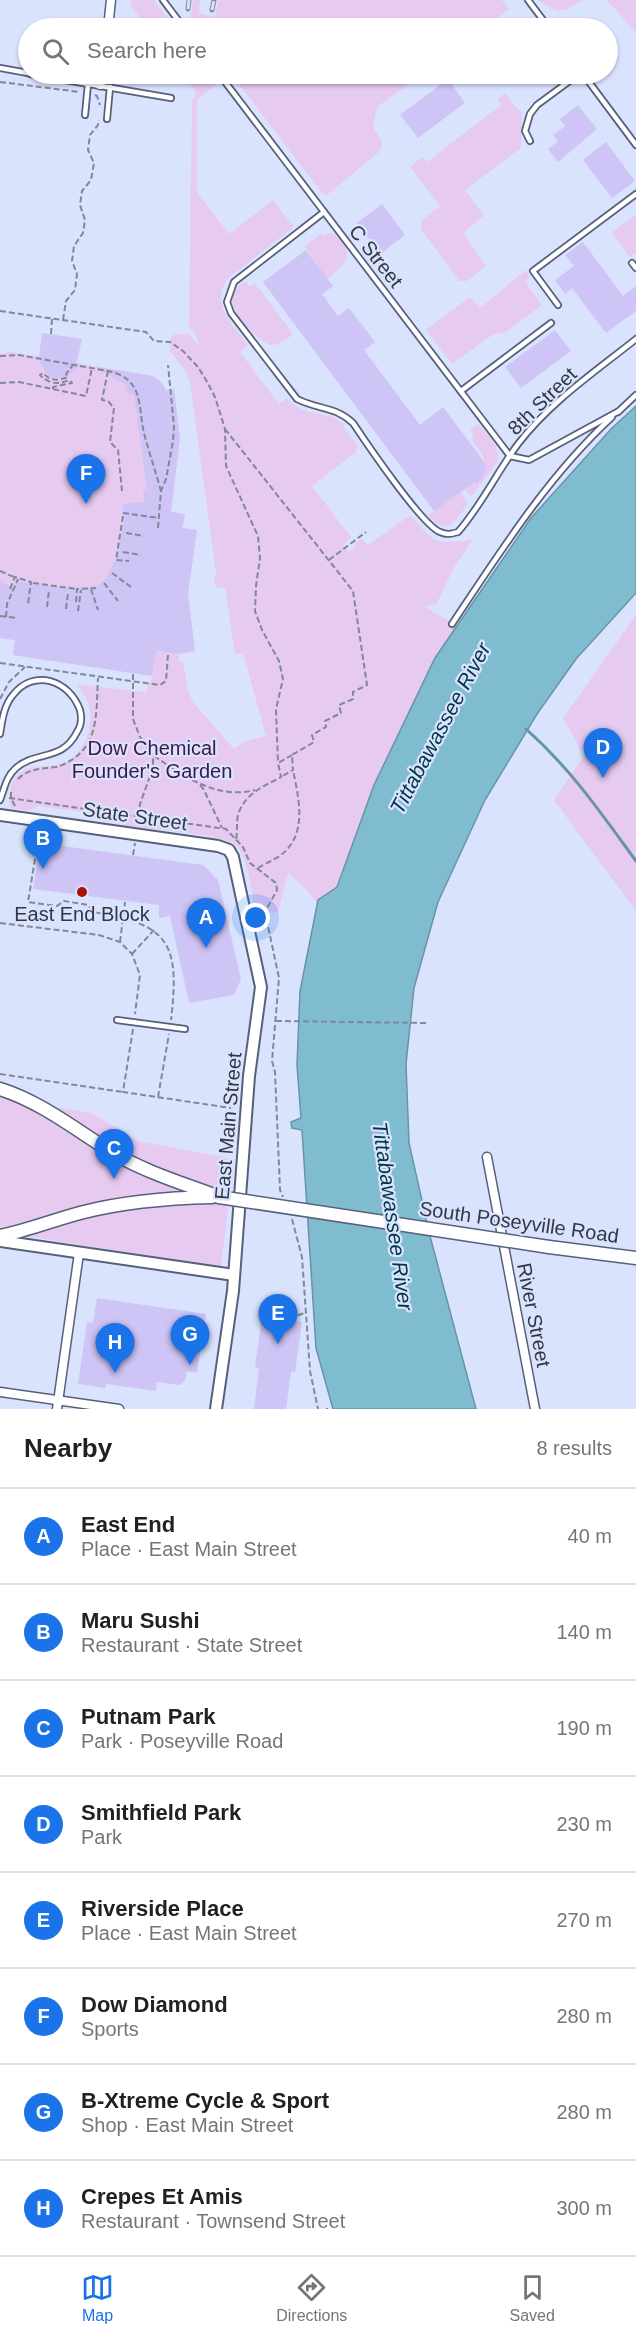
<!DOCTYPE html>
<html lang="en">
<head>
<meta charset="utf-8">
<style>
	:root { --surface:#fff; --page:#f6f6f6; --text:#202124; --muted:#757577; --line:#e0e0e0; --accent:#1a73e8 }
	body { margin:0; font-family:Arial,sans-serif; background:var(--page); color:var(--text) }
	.you { position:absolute; left:256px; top:918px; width:21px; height:21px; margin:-15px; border:4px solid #fff; border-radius:50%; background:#1a73e8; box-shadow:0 0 0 9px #1a73e833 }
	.badge { display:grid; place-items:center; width:39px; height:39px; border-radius:50%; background:var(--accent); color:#fff; font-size:20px; font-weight:700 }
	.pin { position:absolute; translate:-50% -50px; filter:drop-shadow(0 2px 3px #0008) }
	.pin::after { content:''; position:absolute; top:32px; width:21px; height:18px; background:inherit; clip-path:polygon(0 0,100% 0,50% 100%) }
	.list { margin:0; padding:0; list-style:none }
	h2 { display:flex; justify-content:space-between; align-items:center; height:78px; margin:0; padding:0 24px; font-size:26px }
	h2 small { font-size:20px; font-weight:400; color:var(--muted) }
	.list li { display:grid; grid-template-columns:39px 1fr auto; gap:18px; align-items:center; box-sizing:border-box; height:96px; padding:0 24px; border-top:2px solid var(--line) }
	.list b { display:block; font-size:22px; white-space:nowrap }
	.list p { margin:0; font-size:20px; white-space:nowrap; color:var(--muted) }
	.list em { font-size:20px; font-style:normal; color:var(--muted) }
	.icon { flex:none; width:33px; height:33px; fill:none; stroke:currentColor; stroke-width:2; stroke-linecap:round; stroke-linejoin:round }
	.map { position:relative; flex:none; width:636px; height:1409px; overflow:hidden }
	.search { position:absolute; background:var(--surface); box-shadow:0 2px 4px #0004; left:18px; right:18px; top:18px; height:66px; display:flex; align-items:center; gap:15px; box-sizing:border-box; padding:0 21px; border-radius:33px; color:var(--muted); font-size:22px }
	.sheet { height:846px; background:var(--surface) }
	nav { display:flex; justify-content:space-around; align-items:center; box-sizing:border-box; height:84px; border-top:2px solid var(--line); background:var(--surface); font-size:16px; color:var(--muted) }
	nav a { display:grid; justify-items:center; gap:3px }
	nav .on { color:var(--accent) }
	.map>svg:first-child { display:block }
</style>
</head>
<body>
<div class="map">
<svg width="636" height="1409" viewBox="0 0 636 1409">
	<rect width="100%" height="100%" fill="#dae3fe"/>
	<g fill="#e7caf0">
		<polygon points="131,0 154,0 175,28 148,28 130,5"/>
		<polygon points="193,0 200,0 199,13 215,17 218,0 502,0 509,9 483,28 196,28 190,21"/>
		<polygon points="538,0 583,0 568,9 556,11"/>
		<polygon points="607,0 636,0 636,33"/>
		<path d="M181,74H210L218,83L197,100V192L229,234L273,200L294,227L227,279C210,305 233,325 248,345L240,352L279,404L287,398C306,420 325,408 344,424L343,426L357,445L356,452L312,486L351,537L343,545L349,552L356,546L355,544L362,538L368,545L410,515C436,544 433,545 473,539L453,569L437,603L425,607L457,626L392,747L374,785L337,887L318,900L317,903L305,888L288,873L278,912L256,914C252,896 249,862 238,847C229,834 143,828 124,826L118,817L38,806L28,811L10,808C10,798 8,786 16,777C29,763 43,768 59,764C78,760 89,740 90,722C92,707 86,694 76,684L146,692L152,676L13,655L15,640L0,638V354L10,352L39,356L42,333L82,339L77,363L153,376L159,380L166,390L174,389L180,438L171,512L185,514L183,528L197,530L187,601H189L195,651L179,654V662H183L188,691L193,702L234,749L245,741L266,736L243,653L235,654L225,587L217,588L214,582L216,573L190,382L184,369L170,351L171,337L176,334H189L198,345L195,333L189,328L192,102L196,92Z"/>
		<polygon points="231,74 422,74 377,107 373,127 382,142 380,151 327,195 323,194"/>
		<polygon points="505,93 522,114 521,148 465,190 484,216 463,233 486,266 467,281 459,281 421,229 422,220 440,206 410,167 422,157 427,162 501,105 497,100"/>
		<polygon points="636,215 636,253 630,257 612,232"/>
		<path d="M322,233L324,236L330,233C337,234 340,238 344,244C353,260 338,270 327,279L305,246Z"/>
		<polygon points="526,270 529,275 526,283 542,305 506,332 492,335 452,364 426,330 470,297 480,308"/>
		<path d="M245,281L250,287L255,283L293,334C287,339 280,345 272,345C260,345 237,316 233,305C230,295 237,286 245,281Z"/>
		<path d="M478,424C487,435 501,447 498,461L471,497L465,489L475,482L477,484C490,463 486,458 472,440L473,434L470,430Z"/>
		<path d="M461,492L468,503C457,520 446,538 428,515Z"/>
		<polygon points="636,615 636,911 554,800 584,756 563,718"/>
		<polygon points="0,1098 92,1113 138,1141 229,1158 229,1200 221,1267 0,1232"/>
	</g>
	<polygon fill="#80bcd0" stroke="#6994a6" stroke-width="1.5" points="636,406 636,593 576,659 537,714 485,800 438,902 414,988 406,1064 409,1143 430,1236 476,1409 333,1409 316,1348 302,1130 292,1128 291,1122 301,1118 297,1065 300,991 318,900 337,887 374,785 435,658 531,518 611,429"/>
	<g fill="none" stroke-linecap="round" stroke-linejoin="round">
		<path stroke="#6994a6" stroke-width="3" d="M526,729C571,769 601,813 636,861"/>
	</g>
	<g fill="#cec4f5">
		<polygon points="448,79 465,103 418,138 400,115"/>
		<polygon points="578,105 597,129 558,162 548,149 558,141 553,135 565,126 560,119"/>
		<polygon points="606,142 635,181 612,198 583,160"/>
		<polygon points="382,204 405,235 380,254 357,223"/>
		<polygon points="583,242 623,296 636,286 636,311 606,333 572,288 565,294 555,280 574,266 565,255"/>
		<polygon points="306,250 333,286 322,294 338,316 349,308 375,342 364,350 420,425 443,407 485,463 486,470 483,477 477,484 475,482 434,511 263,282"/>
		<polygon points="555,330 571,351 521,388 505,367"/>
		<polygon points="42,333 82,339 76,363 81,364 69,375 62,378 51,377 46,374 39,360"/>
		<polygon points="97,367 153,376 163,384 166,391 174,389 180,438 171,512 185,514 182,528 197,530 188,593 195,651 178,654 156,650 152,676 13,655 15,640 0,638 0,582 13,588 17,579 24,583 80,590 80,588 97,586 106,579 114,561 116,562 125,515 122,514 124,504 145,502 143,490 147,489 134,394 130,395 125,389 127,386 120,381 97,369"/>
		<polygon points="40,843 203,865 218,880 241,979 234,995 189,1003 170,916 159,918 159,905 33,889"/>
		<polygon points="97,1298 206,1314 197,1373 187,1371 185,1381 180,1385 157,1382 156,1391 106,1384 106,1388 78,1384 87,1322 93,1323"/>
		<polygon points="276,1310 290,1312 289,1320 302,1322 295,1372 291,1372 286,1409 254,1409 259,1368 255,1367 262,1316 275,1318"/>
	</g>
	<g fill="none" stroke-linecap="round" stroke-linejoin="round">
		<defs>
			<g id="service">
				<polyline points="163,0 184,28"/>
				<polyline points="528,0 549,28"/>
				<polyline points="0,68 28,73"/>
				<polyline points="30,74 171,98"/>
				<polyline points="219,74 510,456 529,460 619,411"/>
				<polyline points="583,74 636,145"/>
				<polyline points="85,115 88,84"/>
				<polyline points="107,119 110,87"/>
				<polyline points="530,141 525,131 530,114 537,105 579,74"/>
				<path d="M324,212L234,282L227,302L231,313L297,399C319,410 335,406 353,423C367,444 422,525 440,532C447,535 451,534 458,532C481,506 497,472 518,444C550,402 596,371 636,339"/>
				<polyline points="632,263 636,268"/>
				<polyline points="558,305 533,271 636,194"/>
				<polyline points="461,391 551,323"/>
				<polyline points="618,412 636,395"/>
				<path d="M452,624C500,552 548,476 612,417"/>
				<path d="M0,734C2,721 4,705 13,695C34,668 69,680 80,710C82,718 81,726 77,732C62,762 37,750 16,768C6,777 5,787 0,800"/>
				<polyline points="117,1020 185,1029"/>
			</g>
			<g id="minor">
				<polyline points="108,28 111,0"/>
				<polyline points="100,85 101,74"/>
				<polyline points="487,1157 535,1409"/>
				<polyline points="0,1392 119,1409"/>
				<polyline points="57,1409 79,1253"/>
			</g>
			<g id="tertiary">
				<polyline points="0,815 218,846 229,850 233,857 261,987 249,1076 233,1291 216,1409"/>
				<polyline points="0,1241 234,1275"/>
			</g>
			<g id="secondary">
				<path d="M0,1089C44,1103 78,1132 117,1155C148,1173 185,1184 219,1197"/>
				<path d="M0,1236C29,1230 56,1219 84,1212C127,1201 169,1198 212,1197"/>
				<polyline points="549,1247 636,1258"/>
			</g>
		</defs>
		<use href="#service" stroke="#56607c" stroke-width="8"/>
		<use href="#minor" stroke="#56607c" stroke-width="11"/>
		<use href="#tertiary" stroke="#56607c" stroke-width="14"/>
		<use href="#secondary" stroke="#56607c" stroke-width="15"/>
		<g stroke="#81889b" stroke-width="2" stroke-dasharray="6 3" stroke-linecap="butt">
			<polyline points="0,82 80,92"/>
			<polyline points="95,95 97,96 100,105"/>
			<polyline points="0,311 146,332 154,341 170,342 183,351 198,367 206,380 215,397 225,429 226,466 258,536 260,558 256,586 255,611 262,630 279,661 283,679 276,709 278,763"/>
			<polyline points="63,320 66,301 75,290 77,274 72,261 74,246 83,233 85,220 80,205 82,191 91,180 94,163 88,150 90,135 98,125 99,120"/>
			<polyline points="51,334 52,319"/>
			<path d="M0,356L19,355L108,371C146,379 137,408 145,437C150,455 156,473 161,491"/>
			<polyline points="108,371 102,400 108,401 114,408 110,442 118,450 122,491"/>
			<polyline points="0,383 19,382 86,396 92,368"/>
			<path d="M53,389V387L72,383L69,380C58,385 49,384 40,375L43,373C50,381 58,381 68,377L66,374L73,365"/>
			<polyline points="225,429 353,591 367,685 353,692 353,699 339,705 341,713 325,721 326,727 312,735 314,742 292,755 293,770 281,777"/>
			<polyline points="123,513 159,518"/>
			<polyline points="123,516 116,560 129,561"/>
			<polyline points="158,528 161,491 166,479 173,441 174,426 168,365"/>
			<polyline points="126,533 144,536"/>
			<polyline points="123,552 141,555"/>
			<polyline points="329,560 366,532"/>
			<polyline points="0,571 14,577"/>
			<polyline points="112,573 131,587"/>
			<polyline points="33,583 77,589"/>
			<polyline points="104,583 118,601"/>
			<polyline points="10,589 15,577 31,582 28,604"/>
			<polyline points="91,589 98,610"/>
			<polyline points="76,602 77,589 96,588"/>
			<polyline points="47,607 49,590"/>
			<polyline points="66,609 68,593"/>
			<polyline points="78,611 81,590"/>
			<polyline points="0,616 17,618"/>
			<polyline points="6,617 7,604 18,579"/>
			<polyline points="0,663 160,685 166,681 168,655"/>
			<polyline points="133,674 133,719 140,737 153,755 153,768 140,804 138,825"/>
			<polyline points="0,699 9,682 25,667"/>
			<path d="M154,756C184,776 217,800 255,790"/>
			<path d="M18,779C29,768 42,769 56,767C62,766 68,762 73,759C100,741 96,707 98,678"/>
			<polyline points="200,785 204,790 222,828"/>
			<polyline points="11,792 11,798 15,806"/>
			<polyline points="9,798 226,829 243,847 250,863 276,883 277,890 265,912 279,978 272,1061 275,1072 280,1190 283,1197"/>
			<path d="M236,839C238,831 236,823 238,815C245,793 263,787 281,777L278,763L292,755"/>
			<path d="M38,841L28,902L57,906L64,901L88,905L93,912C170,924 180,944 171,1020"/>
			<polyline points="133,855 135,843"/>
			<path d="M258,868C268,862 282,857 289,847C306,826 298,795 293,770"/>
			<polyline points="0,923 99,935 120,942 132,954 140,975 135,1014"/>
			<polyline points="120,942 125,902"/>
			<polyline points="132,954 154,930"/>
			<polyline points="276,1021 428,1023"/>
			<polyline points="133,1029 123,1092 231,1108"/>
			<polyline points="0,1074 123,1092"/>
			<polyline points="158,1097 169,1034"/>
			<polyline points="292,1219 302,1257 310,1371 318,1409"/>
			<polyline points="289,1318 305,1313"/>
			<polyline points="327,1408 327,1409"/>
		</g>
		<use href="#service" stroke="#fff" stroke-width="4.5"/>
		<use href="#minor" stroke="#fff" stroke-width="8"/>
		<use href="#tertiary" stroke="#fff" stroke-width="10"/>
		<use href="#secondary" stroke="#fff" stroke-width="12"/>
		<defs>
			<g id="rail">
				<polyline points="188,9 189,0"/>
				<polyline points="212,10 214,0"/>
			</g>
		</defs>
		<use href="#rail" stroke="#868da0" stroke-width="5"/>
		<use href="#rail" stroke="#dae3fe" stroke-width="3" stroke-dasharray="9" stroke-linecap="butt"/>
		<defs>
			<polyline id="secondary-bridge" points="219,1197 549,1247"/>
		</defs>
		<use href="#secondary-bridge" stroke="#56607c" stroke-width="15" stroke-linecap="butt"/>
		<use href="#secondary-bridge" stroke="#fff" stroke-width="12"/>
	</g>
	<circle fill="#a61302" stroke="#dae3fe" stroke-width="2" cx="82" cy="892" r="6"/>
	<g text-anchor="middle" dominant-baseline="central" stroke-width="4.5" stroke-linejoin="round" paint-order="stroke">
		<g font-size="20" fill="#323743" stroke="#dae3fe">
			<text transform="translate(376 256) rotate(52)">C Street</text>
			<text transform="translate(542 401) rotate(-44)">8th Street</text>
			<text transform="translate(135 816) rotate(8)">State Street</text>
			<text transform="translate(228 1126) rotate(-85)">East Main Street</text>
			<text transform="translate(519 1222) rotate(8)">South Poseyville Road</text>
			<text transform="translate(534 1315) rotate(79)">River Street</text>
		</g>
		<g font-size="20" fill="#3e1649" stroke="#dae3fe">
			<text x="152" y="748">Dow Chemical<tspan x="152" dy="23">Founder's Garden</tspan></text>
		</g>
		<g font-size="20" fill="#323743" stroke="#dae3fe">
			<text x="82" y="914">East End Block</text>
		</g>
		<g font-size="21" font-style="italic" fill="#003645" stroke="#dae3fe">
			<text transform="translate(440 728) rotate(-62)">Tittabawassee River</text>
			<text transform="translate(393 1216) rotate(82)">Tittabawassee River</text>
		</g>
	</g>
</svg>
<div class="you"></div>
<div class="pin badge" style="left:206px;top:948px">A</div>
<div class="pin badge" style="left:43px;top:869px">B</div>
<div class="pin badge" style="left:114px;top:1179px">C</div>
<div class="pin badge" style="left:603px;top:778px">D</div>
<div class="pin badge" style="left:278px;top:1344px">E</div>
<div class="pin badge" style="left:86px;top:504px">F</div>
<div class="pin badge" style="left:190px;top:1365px">G</div>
<div class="pin badge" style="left:115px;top:1373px">H</div>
<div class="search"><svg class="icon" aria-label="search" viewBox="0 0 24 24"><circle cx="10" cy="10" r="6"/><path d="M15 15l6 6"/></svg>Search here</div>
</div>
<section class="sheet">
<h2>Nearby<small>8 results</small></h2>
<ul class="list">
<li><span class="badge">A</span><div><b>East End</b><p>Place · East Main Street</p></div><em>40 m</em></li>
<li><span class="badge">B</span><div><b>Maru Sushi</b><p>Restaurant · State Street</p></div><em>140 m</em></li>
<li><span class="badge">C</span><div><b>Putnam Park</b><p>Park · Poseyville Road</p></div><em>190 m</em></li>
<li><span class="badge">D</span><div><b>Smithfield Park</b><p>Park</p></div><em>230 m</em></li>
<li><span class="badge">E</span><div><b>Riverside Place</b><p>Place · East Main Street</p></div><em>270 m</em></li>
<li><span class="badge">F</span><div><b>Dow Diamond</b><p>Sports</p></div><em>280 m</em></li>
<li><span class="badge">G</span><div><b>B-Xtreme Cycle &amp; Sport</b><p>Shop · East Main Street</p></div><em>280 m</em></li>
<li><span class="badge">H</span><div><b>Crepes Et Amis</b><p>Restaurant · Townsend Street</p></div><em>300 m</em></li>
</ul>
</section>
<nav>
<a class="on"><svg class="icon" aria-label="map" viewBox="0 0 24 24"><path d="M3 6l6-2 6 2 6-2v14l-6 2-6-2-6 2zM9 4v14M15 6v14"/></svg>Map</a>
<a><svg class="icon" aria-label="directions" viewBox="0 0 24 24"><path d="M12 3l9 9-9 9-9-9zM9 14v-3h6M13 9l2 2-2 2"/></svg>Directions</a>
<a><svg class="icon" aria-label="saved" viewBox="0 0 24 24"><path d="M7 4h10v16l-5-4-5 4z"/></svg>Saved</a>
</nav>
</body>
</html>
